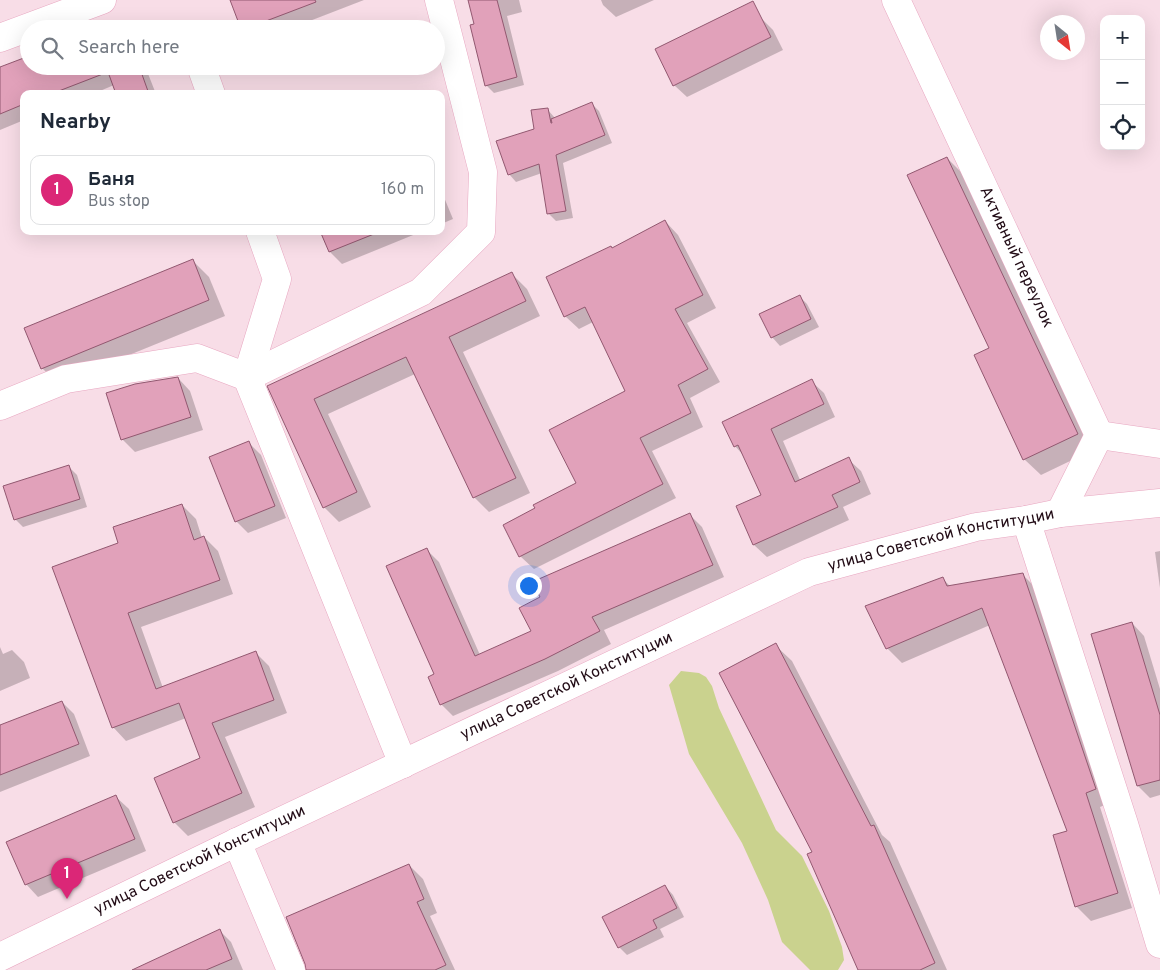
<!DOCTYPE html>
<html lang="en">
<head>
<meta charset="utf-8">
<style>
	:root { --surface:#fff; --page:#f6f6f7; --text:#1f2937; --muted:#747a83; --line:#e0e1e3; --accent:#db2777 }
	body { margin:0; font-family:Overpass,sans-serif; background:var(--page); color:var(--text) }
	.controls { position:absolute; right:15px; top:15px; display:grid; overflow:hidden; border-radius:10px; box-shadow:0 5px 20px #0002 }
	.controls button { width:45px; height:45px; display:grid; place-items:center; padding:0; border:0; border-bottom:1px solid var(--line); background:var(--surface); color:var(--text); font:25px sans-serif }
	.compass { position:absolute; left:1040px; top:15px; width:45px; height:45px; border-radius:50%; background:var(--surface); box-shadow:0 5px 20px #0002; rotate:150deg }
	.you { position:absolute; left:528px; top:585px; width:18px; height:18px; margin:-12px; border:4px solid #fff; border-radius:50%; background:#1a73e8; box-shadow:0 0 0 8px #1a73e833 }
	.badge { display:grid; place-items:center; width:32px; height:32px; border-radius:50%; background:var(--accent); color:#fff; font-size:16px; font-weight:700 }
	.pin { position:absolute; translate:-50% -41px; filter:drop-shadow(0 1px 2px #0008) }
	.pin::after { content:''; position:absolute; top:26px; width:18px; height:15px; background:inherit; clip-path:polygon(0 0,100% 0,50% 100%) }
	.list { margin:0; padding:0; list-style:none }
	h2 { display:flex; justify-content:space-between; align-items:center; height:65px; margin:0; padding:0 20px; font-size:21px }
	h2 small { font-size:16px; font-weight:400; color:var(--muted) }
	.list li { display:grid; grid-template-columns:32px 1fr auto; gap:15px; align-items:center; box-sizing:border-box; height:70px; margin:0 10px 10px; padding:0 10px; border:1px solid var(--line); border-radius:10px }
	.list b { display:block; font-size:19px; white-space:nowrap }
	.list p { margin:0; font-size:16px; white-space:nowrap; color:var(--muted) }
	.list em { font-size:16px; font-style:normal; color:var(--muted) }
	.icon { flex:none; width:28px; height:28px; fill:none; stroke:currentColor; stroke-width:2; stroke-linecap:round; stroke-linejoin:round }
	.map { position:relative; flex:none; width:1160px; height:970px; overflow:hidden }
	.search { position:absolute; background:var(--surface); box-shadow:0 5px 20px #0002; left:20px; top:20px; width:425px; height:55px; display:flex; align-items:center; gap:12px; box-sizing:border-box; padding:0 18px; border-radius:28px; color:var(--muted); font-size:19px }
	.panel { position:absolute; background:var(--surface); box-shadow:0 5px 20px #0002; left:20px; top:90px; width:425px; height:145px; border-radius:10px }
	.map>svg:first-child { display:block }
</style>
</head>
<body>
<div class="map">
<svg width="1160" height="970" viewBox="0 0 1160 970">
	<rect width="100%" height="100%" fill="#f8dde7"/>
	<polygon fill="#cad28e" points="681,671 699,673 706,677 712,686 719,708 776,830 802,856 829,911 842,947 844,960 838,970 810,970 782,942 768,900 742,843 689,754 669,685"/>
	<g fill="#0003">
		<polygon points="231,0 364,0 289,29 242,29"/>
		<polygon points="469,0 519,0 522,12 507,16 524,85 494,93 486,85 476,25"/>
		<polygon points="601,0 654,0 616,17 603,5"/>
		<polygon points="761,18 773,30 783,50 687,97 674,85"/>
		<polygon points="120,22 127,29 103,29"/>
		<polygon points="29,66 145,66 156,94 118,94 114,85 93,94 24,94 24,120 0,130 0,68"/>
		<polygon points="592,104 599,111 612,143 563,163 573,218 556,221 548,213 542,173 516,182 509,174 547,109 555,118"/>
		<polygon points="947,158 963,174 1093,450 1041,475 1024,459 990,348"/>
		<polygon points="441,190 453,219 441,224"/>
		<polygon points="665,221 678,235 716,308 687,323 720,382 690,398 703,427 652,451 676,498 534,569 520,556 578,484 626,391 593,322 579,329 565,316 612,249"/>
		<polygon points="322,231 423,231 342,264 330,252"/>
		<polygon points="192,260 209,277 225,316 58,384 42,368"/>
		<polygon points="512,274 527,289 540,316 463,352 530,493 489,512 474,497 415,374 328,414 371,507 339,522 324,507 269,386"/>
		<polygon points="799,296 807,304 819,327 780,346 772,337"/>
		<polygon points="178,378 190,391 203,430 135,452 122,439"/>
		<polygon points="811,381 824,393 835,417 783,441 800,480 848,459 861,471 871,494 843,507 849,520 767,557 754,545 737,507 762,496 744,456 735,446"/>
		<polygon points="249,443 261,455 286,518 248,533 236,521"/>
		<polygon points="69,467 77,475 87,507 23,527 15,519"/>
		<polygon points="182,505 196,519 202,538 204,537 218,551 233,594 141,627 163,688 255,652 269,666 287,713 225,737 255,807 188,836 174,822 202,759 186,718 126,741 113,727 120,543"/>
		<polygon points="690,515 702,527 724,577 604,630 611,644 558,671 453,716 441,704 435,675 427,550 439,562 480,655 533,632 542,597"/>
		<polygon points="1160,551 1160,588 1155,552"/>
		<polygon points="1022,574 1037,589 1110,803 1100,807 1132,908 1091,921 1076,906 1069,832 990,625 902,663 887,648 942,578 951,587"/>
		<polygon points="1132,623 1144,636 1160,689 1160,795 1150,798 1138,786 1093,635"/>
		<polygon points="775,645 792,661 882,835 890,842 947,970 860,970 814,853"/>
		<polygon points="0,647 3,654 12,650 24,662 30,678 0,691"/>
		<polygon points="62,702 74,714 90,756 0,792 0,727"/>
		<polygon points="116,797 129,809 146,851 38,897 26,884"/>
		<polygon points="409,865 423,879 437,913 430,916 455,970 311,970"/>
		<polygon points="665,886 673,895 684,917 660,929 664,937 627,955 619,947"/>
		<polygon points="220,931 231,942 243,970 136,970"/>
	</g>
	<g fill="#e1a1ba" stroke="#925870">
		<polygon points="230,0 315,0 316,2 245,29 241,29"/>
		<polygon points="468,0 497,0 517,77 485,86 470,25 474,24"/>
		<polygon points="753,1 771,37 673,86 655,49"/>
		<polygon points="29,56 29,66 139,66 149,94 116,94 108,72 51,94 24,94 24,104 0,114 0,67"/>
		<polygon points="592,102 605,135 556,155 566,211 547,214 539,164 508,175 496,141 534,129 531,110 548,108 551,123 552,123 551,119"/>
		<polygon points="947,157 1078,434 1023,460 974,355 989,348 907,175"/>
		<polygon points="665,220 703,295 675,309 708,369 678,385 691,413 640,438 663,484 519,557 503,525 535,508 533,505 576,483 549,430 625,391 585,307 564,317 546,277 611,246 612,248"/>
		<polygon points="320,231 378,231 379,232 329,252"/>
		<polygon points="193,259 209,300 41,369 24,328"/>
		<polygon points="512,272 526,301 449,337 516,478 473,498 406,357 314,399 357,492 323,508 267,386"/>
		<polygon points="800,295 811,319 771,338 759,314"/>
		<polygon points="178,377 191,417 121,440 106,393 135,384"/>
		<polygon points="812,379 824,404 771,429 795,482 849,457 860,482 832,495 838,507 753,545 736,506 761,495 738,445 734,447 722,422"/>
		<polygon points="249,441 275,506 235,522 209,457"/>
		<polygon points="69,465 80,499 14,520 3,486"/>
		<polygon points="182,504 194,540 204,536 220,580 128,613 156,689 256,651 274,700 212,723 242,793 173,823 154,778 200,758 179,703 112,728 52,567 118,543 113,527"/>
		<polygon points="690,513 713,565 592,617 600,631 545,659 440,705 428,677 434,674 386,566 427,548 475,656 531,631 519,608 540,597 532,582"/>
		<polygon points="1023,573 1096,789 1086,793 1118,893 1075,907 1053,835 1067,831 982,608 886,649 865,606 943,577 947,586"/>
		<polygon points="1132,622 1160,715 1160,780 1137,786 1091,634"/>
		<polygon points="776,643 871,826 874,825 935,963 920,970 858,970 807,854 812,852 719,673"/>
		<polygon points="62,701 79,744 0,775 0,725"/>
		<polygon points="116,795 135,839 25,885 6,842"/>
		<polygon points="409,864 424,899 417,902 446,965 435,970 306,970 305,964 286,917"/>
		<polygon points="665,885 677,908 653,920 657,928 618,948 602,917"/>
		<polygon points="220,929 232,959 206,970 132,970"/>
	</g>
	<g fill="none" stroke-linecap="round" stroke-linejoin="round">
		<defs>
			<g id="minor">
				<path id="s1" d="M896,0L1099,435L1060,513"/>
				<polyline points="0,38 102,0"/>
				<polyline points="201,66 211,94"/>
				<polyline points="260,231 277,279 247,377 403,764"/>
				<polyline points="0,406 66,379 197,358 247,377 421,292 481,232 483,172 439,0"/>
				<polyline points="1099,435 1160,444"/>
				<polyline points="1026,520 1124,824 1160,944"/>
				<polyline points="237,842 291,970"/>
			</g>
			<g id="major">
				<path id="s2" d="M0,957L237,842L809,572L976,527L1026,520L1060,513L1160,503"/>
			</g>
		</defs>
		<use href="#minor" stroke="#e8a7c1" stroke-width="29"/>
		<use href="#major" stroke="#e8a7c1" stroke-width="29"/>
		<use href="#minor" stroke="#fff" stroke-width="28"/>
		<use href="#major" stroke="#fff" stroke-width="28"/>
	</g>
	<g text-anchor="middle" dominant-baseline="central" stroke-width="4.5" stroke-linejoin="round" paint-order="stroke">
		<g font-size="16" fill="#220c16" stroke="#f8dde7">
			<text stroke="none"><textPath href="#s1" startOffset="284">Активный переулок</textPath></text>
			<text stroke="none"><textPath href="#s2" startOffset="1032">улица Советской Конституции</textPath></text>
			<text stroke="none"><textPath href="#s2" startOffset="628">улица Советской Конституции</textPath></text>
			<text stroke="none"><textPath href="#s2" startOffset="222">улица Советской Конституции</textPath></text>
		</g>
	</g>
</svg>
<div class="controls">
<button>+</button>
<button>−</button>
<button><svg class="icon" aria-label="locate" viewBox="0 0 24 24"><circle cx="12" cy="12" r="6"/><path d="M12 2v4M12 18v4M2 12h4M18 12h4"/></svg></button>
</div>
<svg class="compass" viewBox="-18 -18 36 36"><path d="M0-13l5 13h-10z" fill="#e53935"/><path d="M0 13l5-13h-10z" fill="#747a83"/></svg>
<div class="you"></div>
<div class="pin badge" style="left:67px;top:899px">1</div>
<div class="search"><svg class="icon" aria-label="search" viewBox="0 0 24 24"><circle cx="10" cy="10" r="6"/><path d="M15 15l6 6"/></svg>Search here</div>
<section class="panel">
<h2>Nearby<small></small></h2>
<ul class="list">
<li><span class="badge">1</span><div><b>Баня</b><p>Bus stop</p></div><em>160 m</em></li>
</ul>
</section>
</div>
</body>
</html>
